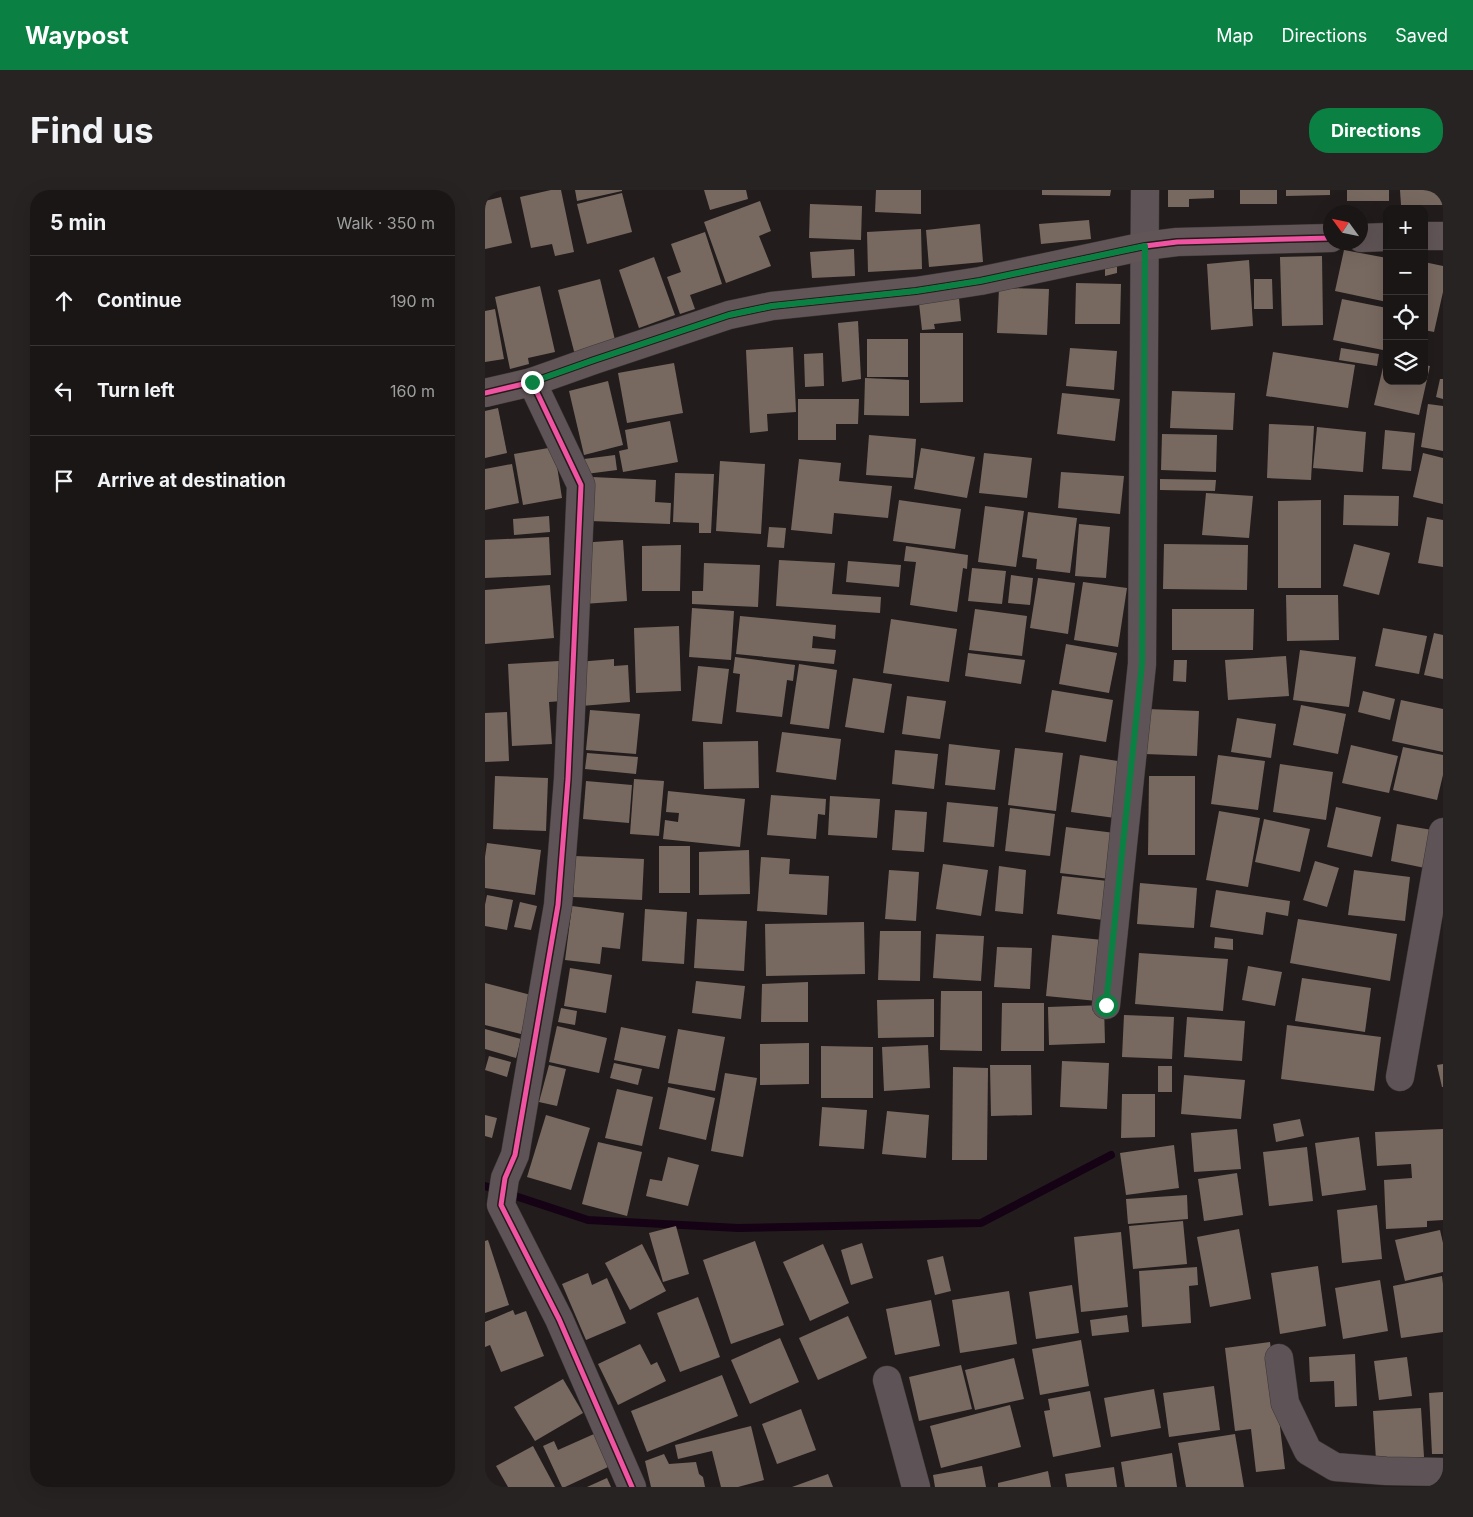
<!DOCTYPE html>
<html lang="en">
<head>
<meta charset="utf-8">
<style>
	:root { --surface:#1a1615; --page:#272322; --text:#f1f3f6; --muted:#9f9fa0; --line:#383534; --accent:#0b8043 }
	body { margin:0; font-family:Inter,sans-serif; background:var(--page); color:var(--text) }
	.controls { position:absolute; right:15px; top:15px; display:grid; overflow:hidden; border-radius:10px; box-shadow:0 5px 20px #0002 }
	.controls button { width:45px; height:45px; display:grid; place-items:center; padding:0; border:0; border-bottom:1px solid var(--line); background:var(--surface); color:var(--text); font:25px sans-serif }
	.compass { position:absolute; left:838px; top:15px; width:45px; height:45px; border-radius:50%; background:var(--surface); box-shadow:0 5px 20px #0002; rotate:303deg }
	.stop { position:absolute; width:15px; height:15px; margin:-11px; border:4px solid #0b8043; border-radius:50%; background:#fff }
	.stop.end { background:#0b8043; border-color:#fff; box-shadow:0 1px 5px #0008 }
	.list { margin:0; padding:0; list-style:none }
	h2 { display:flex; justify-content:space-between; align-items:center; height:65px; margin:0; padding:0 20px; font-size:21px }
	h2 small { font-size:16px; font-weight:400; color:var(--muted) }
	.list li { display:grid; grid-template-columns:32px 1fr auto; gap:15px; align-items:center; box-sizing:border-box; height:90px; padding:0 20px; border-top:1px solid var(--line) }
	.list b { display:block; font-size:19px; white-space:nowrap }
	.list em { font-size:16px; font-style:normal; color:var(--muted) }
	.icon { flex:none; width:28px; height:28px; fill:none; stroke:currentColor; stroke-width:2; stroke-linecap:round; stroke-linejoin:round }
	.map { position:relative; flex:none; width:958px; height:1297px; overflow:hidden; border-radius:20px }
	header { display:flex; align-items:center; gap:30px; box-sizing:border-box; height:70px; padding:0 25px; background:var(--accent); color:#fff }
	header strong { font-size:24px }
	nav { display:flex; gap:28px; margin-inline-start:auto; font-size:18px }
	.intro { display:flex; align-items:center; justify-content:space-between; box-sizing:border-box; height:120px; padding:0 30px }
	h1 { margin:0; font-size:35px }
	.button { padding:12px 22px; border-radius:20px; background:var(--accent); color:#fff; font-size:18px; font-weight:700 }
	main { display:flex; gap:30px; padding:0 30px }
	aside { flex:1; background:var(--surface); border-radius:20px; box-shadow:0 5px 20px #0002 }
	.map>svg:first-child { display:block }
</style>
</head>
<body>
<header>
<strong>Waypost</strong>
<nav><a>Map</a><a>Directions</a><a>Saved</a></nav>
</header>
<div class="intro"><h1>Find us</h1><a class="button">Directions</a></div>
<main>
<aside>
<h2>5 min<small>Walk · 350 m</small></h2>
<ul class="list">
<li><svg class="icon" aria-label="ahead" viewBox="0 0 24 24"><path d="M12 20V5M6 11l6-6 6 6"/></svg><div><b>Continue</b></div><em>190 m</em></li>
<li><svg class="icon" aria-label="left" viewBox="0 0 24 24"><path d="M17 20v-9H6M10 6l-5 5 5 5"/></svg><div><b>Turn left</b></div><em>160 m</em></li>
<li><svg class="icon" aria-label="arrive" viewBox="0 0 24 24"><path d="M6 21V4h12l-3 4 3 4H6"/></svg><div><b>Arrive at destination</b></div></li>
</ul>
</aside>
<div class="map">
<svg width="958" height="1297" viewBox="0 0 958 1297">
	<rect width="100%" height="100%" fill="#221d1c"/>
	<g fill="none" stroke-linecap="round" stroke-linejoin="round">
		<polyline stroke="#150315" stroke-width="8" points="0,996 103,1030 253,1038 496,1033 626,965"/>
	</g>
	<g fill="#786960">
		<polygon points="66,0 76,0 89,62 70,66 67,54 46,58 35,7"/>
		<polygon points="90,0 137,0 137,1 92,11"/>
		<polygon points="219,0 261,0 263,9 225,20"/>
		<polygon points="391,0 436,0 436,24 390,22"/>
		<polygon points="557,0 626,0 625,6 557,5"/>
		<polygon points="683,0 729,0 729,8 704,9 704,17 683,17"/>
		<rect x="755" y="0" width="37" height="14"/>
		<polygon points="801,0 845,0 845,5 801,6"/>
		<rect x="862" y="0" width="42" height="11"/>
		<polygon points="915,0 958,0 958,15 916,15"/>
		<polygon points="137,3 147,42 102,54 92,14"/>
		<polygon points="16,7 27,53 0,59 0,11"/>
		<polygon points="275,11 286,41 274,46 286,76 241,93 219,32"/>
		<polygon points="325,14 377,16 376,50 324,48"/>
		<polygon points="604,30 606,49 556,54 554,34"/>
		<polygon points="495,34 498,72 444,77 441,40"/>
		<polygon points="436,39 437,79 383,82 382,42"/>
		<polygon points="220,42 237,94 205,105 210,119 195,124 182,87 196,82 186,54"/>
		<polygon points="369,59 370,86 327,88 325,62"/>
		<polygon points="859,60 902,68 902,112 850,101"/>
		<polygon points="837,66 838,135 797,136 795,67"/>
		<polygon points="169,67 190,125 154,138 134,80"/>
		<polygon points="764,70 768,136 726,140 722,74"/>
		<polygon points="939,72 958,76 958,102 949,142 939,140"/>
		<polygon points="620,73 632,73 632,83 620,86"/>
		<polygon points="115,89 131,154 90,165 73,100"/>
		<polygon points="769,89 787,89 788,119 769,119"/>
		<polygon points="591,93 636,94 635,134 590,134"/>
		<polygon points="55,96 70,162 43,168 44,174 25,179 10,107"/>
		<polygon points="514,98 564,99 562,145 512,143"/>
		<polygon points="474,108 476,131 449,134 450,139 437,140 434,113"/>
		<polygon points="857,109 902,118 902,144 898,160 848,150"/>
		<polygon points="10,119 19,169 0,172 0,121"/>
		<polygon points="373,131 376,189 357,192 353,133"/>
		<polygon points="435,143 478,143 478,212 435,213"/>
		<rect x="382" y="149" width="41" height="38"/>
		<polygon points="308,157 311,222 282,224 283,241 265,243 261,160"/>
		<polygon points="585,158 632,161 629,200 581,196"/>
		<polygon points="856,158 894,164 892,176 854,170"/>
		<polygon points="788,162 870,175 863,218 781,206"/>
		<polygon points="338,163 339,196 320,197 319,164"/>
		<polygon points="901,165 902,191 939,191 939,175 945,176 934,225 889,215"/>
		<polygon points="189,173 198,223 142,233 133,183"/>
		<polygon points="380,188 424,190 424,226 379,225"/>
		<polygon points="955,189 958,189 958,209 951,207"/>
		<polygon points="123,191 138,255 99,265 84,201"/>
		<polygon points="687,201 750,203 748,240 685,238"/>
		<polygon points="577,203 635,209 630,251 572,244"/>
		<polygon points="313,209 374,209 373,234 351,234 351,250 313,250"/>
		<polygon points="943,214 958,216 958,261 936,257"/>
		<polygon points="13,218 22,263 0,268 0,221"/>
		<polygon points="185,231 193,272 138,282 134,261 143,259 140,240"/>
		<polygon points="784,234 829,236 826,290 782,288"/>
		<polygon points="832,237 881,242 878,282 828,278"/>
		<polygon points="900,240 930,243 926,281 897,279"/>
		<polygon points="677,244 732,245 731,282 676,280"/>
		<polygon points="384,245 431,249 428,288 381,285"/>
		<polygon points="69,257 77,308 38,315 29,264"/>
		<polygon points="436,258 490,267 482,308 429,299"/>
		<polygon points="499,263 547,268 542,308 494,303"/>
		<polygon points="938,263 958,268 958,314 928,307"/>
		<polygon points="130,265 132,280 101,284 99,269"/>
		<polygon points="314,269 356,273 354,291 407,296 403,328 349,323 347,344 306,340"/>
		<polygon points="235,271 280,274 276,344 231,341"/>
		<polygon points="27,274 34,313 0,320 0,279"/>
		<polygon points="576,282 639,286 635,324 573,318"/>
		<polygon points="190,283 229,284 226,343 214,343 214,333 188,332"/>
		<polygon points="107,287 171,290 170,312 186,313 185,334 105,331"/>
		<polygon points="675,289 731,290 730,301 675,300"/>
		<polygon points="721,303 768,306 764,348 717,345"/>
		<polygon points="859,305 914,306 913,336 858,335"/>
		<polygon points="414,310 476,319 470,359 408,351"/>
		<polygon points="836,310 836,398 793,398 793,311"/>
		<polygon points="500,316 539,321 531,377 493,372"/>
		<polygon points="543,322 592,328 585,383 551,379 552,369 537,367"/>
		<polygon points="64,326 65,342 29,345 28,329"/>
		<polygon points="942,327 958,330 958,377 933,373"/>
		<polygon points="594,334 625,337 621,388 590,386"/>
		<polygon points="284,337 301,338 299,358 282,357"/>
		<polygon points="64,347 66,385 0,388 0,350"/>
		<polygon points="138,350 142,411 98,414 94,353"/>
		<polygon points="679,354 763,355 762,400 678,399"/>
		<polygon points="869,354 905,363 894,405 858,396"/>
		<polygon points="196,355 195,401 157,401 157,356"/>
		<polygon points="421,356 483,365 482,379 478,378 472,422 425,415 431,372 419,371"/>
		<polygon points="294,370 350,373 347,404 396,407 395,423 291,416"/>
		<polygon points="363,371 416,375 414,397 361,392"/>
		<polygon points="219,373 275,375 273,417 207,414 207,401 218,401"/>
		<polygon points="487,378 521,381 517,414 483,411"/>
		<polygon points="526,385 548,388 545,415 523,413"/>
		<polygon points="553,388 590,393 583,444 545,438"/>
		<polygon points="598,392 642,398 633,457 589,450"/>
		<polygon points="65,395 69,448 0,454 0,400"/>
		<polygon points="801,405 853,405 854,450 802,451"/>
		<polygon points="207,418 249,421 246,470 204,467"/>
		<polygon points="490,419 542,426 537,466 484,460"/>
		<polygon points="687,419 769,419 768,460 687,460"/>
		<polygon points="255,426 351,435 350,449 328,446 327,458 351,460 349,474 251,464"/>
		<polygon points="406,429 472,439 464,492 398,483"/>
		<polygon points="194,436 196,501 151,503 149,438"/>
		<polygon points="898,438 942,446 934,484 890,476"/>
		<polygon points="949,443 958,445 958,489 939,485"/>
		<polygon points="581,454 632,463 624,503 574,494"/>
		<polygon points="815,460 871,467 864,517 808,510"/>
		<polygon points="483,463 540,470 536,494 480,486"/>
		<polygon points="801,466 804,506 743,510 740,470"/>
		<polygon points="250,467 310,475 308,491 302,490 297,527 251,522 255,484 248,483"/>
		<polygon points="129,469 129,476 143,475 145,512 96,516 92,472"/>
		<polygon points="689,470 702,470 701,492 688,491"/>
		<polygon points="74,471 77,511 64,512 67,554 27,556 23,474"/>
		<polygon points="314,474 352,480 344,539 305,534"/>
		<polygon points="213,476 244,479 237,534 207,531"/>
		<polygon points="368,488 407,494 399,543 360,537"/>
		<polygon points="567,500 628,510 621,552 560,542"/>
		<polygon points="878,501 910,509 905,530 873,522"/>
		<polygon points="422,506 461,511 455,549 417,544"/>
		<polygon points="916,510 958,519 958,562 907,551"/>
		<polygon points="816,515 861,524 853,564 808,555"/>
		<polygon points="662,519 714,521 712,566 660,564"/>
		<polygon points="105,520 155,524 151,564 101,560"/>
		<polygon points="22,522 24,571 0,572 0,523"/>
		<polygon points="752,528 791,534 786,568 746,562"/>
		<polygon points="297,542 356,549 351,590 291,582"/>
		<polygon points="273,551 274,598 219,599 218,552"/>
		<polygon points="464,554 515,560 510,600 460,595"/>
		<polygon points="866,555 913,566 904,603 857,593"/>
		<polygon points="918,557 958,565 958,585 952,610 908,600"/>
		<polygon points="530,558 578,563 571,621 523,615"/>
		<polygon points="410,560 453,564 449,599 407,594"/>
		<polygon points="102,563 153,567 151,584 100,579"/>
		<polygon points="595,565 639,572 630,628 586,622"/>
		<polygon points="733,565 780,571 773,620 726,614"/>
		<polygon points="795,574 848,582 841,630 788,622"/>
		<polygon points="10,586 63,588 61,641 8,639"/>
		<polygon points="664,586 710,586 710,665 663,665"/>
		<polygon points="149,589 179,591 174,646 145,644"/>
		<polygon points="101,591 147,595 144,633 98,629"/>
		<polygon points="183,601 260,609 255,657 178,649 180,630 193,632 194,623 181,622"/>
		<polygon points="286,605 341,609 340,625 333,624 331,649 282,645"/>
		<polygon points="345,606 395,609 392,648 343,645"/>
		<polygon points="462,612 513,617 509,657 458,652"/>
		<polygon points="851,617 896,627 887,667 842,657"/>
		<polygon points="525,618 570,624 565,666 520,661"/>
		<polygon points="410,620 442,622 439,662 407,660"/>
		<polygon points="734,621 775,628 763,697 721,690"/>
		<polygon points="779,629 825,639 815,682 770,672"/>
		<polygon points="912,634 947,640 940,678 906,671"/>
		<polygon points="581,637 630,643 625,689 575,683"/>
		<polygon points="2,653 56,660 50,705 0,698 0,667"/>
		<rect x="174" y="656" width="31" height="47"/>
		<polygon points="264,660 265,704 214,705 214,662"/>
		<polygon points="90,666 159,669 157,710 88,707"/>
		<polygon points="276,667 305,669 304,684 344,686 342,725 272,721"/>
		<polygon points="830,671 854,678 842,717 818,710"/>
		<polygon points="458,674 503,680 496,726 451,719"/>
		<polygon points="514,676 541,680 538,724 510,721"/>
		<polygon points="404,680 434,682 431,731 400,729"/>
		<polygon points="869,680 925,687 920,731 863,725"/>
		<polygon points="577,686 623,691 618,730 572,724"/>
		<polygon points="655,693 712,698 709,738 652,734"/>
		<polygon points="731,700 805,711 803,726 781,722 778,745 725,737"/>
		<polygon points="2,705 28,710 22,740 0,736 0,715"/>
		<polygon points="35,712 52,716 46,740 29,737"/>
		<polygon points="87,716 139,723 135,759 117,757 115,774 80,770"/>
		<polygon points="160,719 202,722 199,774 157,771"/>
		<polygon points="212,729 262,731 259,781 209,778"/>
		<polygon points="813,729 912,744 905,791 805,773"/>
		<polygon points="379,732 380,784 281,786 280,734"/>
		<polygon points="395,741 436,741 435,791 393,790"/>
		<polygon points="451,744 499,746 496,791 448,788"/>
		<polygon points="567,745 618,750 612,811 561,806"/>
		<polygon points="730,747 748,749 748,760 729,758"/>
		<polygon points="512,757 547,758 545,799 509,797"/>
		<polygon points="654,763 743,769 738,821 650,814"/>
		<polygon points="763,776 797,782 790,816 757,810"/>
		<polygon points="85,778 127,785 121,823 79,816"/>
		<polygon points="817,788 886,798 880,842 810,831"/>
		<polygon points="211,791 260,796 256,829 207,823"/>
		<polygon points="323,792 323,832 276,832 277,794"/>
		<polygon points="0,793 46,805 36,844 0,835"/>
		<polygon points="456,801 497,801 497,861 455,860"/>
		<polygon points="449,809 449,847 393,848 392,810"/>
		<polygon points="517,813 559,813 559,861 516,861"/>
		<polygon points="619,815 620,853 564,855 563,817"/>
		<polygon points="76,818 92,821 90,835 73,832"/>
		<polygon points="639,825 689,827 687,869 637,867"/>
		<polygon points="702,827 760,831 757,871 699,867"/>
		<polygon points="802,835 896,847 889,901 796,889"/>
		<polygon points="72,836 122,848 114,883 64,872"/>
		<polygon points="136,837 181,846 174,879 129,870"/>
		<polygon points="0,839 36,849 31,868 0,859"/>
		<polygon points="193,839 240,847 230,901 183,893"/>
		<polygon points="324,853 324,894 275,895 275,854"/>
		<polygon points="443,855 445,898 399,901 397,857"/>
		<polygon points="336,856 388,857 388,908 336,908"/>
		<polygon points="4,866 26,872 22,887 0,880"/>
		<polygon points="577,871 624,873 622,919 575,917"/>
		<polygon points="129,873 157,879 153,895 125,888"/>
		<polygon points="958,874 958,897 957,897 952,875"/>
		<polygon points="64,875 81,879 72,916 54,912"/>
		<polygon points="505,875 546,875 547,925 506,926"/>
		<rect x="673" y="876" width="14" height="26"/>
		<polygon points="468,877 503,878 502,970 467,970"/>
		<polygon points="240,883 272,888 258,967 226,961"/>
		<polygon points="699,885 760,890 756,929 696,924"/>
		<polygon points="183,897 230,908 221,950 174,939"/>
		<polygon points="132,899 168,907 157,956 120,948"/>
		<polygon points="637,904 670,904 670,947 636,948"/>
		<polygon points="337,917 382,920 379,959 334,956"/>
		<polygon points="402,921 444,925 441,968 397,964"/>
		<polygon points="0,925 12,928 7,948 0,946"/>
		<polygon points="61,925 105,938 86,1000 42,987"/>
		<polygon points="815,929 819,946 791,952 788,934"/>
		<polygon points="752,939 756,979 709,982 706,943"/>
		<polygon points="958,939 958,1030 942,1031 942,1037 901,1039 899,990 927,988 926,974 892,976 890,942"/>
		<polygon points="874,947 881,1000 837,1006 830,953"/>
		<polygon points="113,952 157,962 142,1026 97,1014"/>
		<polygon points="689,955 694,998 641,1005 635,963"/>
		<polygon points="822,957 828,1011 784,1016 778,962"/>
		<polygon points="183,967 214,975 203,1016 161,1006 165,989 177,991"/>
		<polygon points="752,983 758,1025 719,1031 713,989"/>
		<polygon points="702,1005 703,1029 643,1034 641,1009"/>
		<polygon points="892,1015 897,1069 857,1073 852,1020"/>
		<polygon points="698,1031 702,1074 648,1079 644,1036"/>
		<polygon points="191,1036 204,1084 178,1092 164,1043"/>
		<polygon points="754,1039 766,1109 725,1117 712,1047"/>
		<polygon points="955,1040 958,1053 958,1082 920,1091 910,1050"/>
		<polygon points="636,1042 643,1117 596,1122 589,1047"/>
		<polygon points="3,1050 24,1115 0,1123 0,1051"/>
		<polygon points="270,1051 299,1135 246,1154 218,1070"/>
		<polygon points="377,1053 388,1088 366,1095 356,1060"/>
		<polygon points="157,1054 181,1101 145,1120 120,1073"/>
		<polygon points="338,1054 364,1113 325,1131 298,1072"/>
		<polygon points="458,1066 466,1101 450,1105 442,1070"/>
		<polygon points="833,1076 841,1136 795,1144 786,1083"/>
		<polygon points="712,1077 713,1095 704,1096 706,1133 657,1137 654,1081"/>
		<polygon points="103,1083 107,1095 122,1088 141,1133 101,1150 77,1094"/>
		<polygon points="957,1086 958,1094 958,1142 916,1148 908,1096"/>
		<polygon points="895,1090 903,1141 858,1149 850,1098"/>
		<polygon points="587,1095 594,1143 551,1149 544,1102"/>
		<polygon points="524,1101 532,1154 475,1163 467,1110"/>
		<polygon points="213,1107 235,1167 195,1182 172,1123"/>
		<polygon points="446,1110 455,1156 410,1165 401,1119"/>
		<polygon points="28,1120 30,1125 41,1121 59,1166 16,1182 5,1155 0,1157 0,1132"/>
		<polygon points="642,1125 644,1142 607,1146 605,1130"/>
		<polygon points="363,1126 382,1168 333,1190 314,1148"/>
		<polygon points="295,1148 314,1192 265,1214 246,1170"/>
		<polygon points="596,1150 604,1196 555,1205 547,1159"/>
		<polygon points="785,1152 800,1279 771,1282 766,1239 750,1241 740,1158"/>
		<polygon points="155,1154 166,1175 172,1172 181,1191 133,1215 113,1174"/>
		<polygon points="870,1164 872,1216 850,1217 849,1191 825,1192 824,1167"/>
		<polygon points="922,1167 927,1206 894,1210 889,1171"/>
		<polygon points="529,1168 539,1209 490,1220 480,1180"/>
		<polygon points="476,1175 487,1219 434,1231 424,1187"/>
		<polygon points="237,1185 253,1226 162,1262 146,1221"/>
		<polygon points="78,1189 98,1223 50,1251 29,1217"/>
		<polygon points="729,1196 735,1240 684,1247 678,1203"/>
		<polygon points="669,1199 676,1238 626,1247 619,1208"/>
		<polygon points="605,1201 616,1257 568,1267 559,1221 565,1220 563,1209"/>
		<polygon points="958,1202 958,1264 947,1264 944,1203"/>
		<polygon points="525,1215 536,1257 456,1278 445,1236"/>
		<polygon points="936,1218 939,1267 891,1270 888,1221"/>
		<polygon points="316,1219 331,1260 292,1274 277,1234"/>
		<polygon points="266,1236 279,1290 253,1297 236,1297 227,1261 193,1269 190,1255"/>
		<polygon points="109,1244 123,1277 80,1297 77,1297 58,1256 69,1251 73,1260"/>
		<polygon points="750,1244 759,1297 701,1297 693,1253"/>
		<polygon points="48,1256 70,1297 23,1297 11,1276"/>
		<polygon points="687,1263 692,1297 640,1297 636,1272"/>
		<polygon points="179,1264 184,1274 211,1272 214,1284 218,1287 220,1297 166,1297 160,1271"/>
		<polygon points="497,1276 501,1297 450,1297 448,1285"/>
		<polygon points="629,1277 632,1297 582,1297 580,1284"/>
		<polygon points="563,1281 566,1297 513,1297 513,1293"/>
		<polygon points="343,1284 348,1297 307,1297"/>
		<polygon points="122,1288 126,1297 102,1297"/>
	</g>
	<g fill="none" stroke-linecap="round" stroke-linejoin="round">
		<defs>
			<g id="street">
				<polyline points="47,192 96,295 83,589 73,715 30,965 20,988 16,1015 74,1129 147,1297"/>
				<polyline points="621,815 657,474 660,0"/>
				<polyline points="915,887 958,642"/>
				<polyline points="794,1168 800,1213 823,1261 850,1277 901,1281 958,1282"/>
				<polyline points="402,1190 431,1297"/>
			</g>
			<g id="secondary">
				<polyline points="939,46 958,46"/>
				<polyline points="876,48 902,47"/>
				<polyline points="0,203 47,192 109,170 244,125 287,116 431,101 495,91 660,56 692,52 846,48"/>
			</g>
		</defs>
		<use href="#street" stroke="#3d3938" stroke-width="29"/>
		<use href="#secondary" stroke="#3d3938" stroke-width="29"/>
		<use href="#street" stroke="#5e5356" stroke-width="28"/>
		<use href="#secondary" stroke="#615558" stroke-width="28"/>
		<defs>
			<g id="cycleway">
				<polyline points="47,192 96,295 83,589 73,715 30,965 20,988 16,1015 74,1129 147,1297"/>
				<polyline points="0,203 47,192 109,170 244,125 287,116 431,101 495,91 660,56 692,52 846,48"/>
			</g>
		</defs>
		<use href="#cycleway" stroke="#251b19" stroke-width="8"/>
		<use href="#cycleway" stroke="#f153a3" stroke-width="5"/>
	</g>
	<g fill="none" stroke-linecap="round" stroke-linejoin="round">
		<polyline stroke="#0b8043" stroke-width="6" points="47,192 109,170 244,125 287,116 431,101 495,91 660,56 657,474 621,815"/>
	</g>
</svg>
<div class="controls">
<button>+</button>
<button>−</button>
<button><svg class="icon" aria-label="locate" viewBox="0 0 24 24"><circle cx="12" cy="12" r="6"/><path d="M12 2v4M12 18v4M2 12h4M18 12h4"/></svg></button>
<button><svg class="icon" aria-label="layers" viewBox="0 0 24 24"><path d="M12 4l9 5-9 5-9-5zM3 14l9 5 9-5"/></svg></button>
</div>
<svg class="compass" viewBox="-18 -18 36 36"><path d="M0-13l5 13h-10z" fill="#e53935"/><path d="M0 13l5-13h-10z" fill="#9f9fa0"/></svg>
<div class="stop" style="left:621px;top:815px"></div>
<div class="stop end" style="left:47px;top:192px"></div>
</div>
</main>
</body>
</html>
